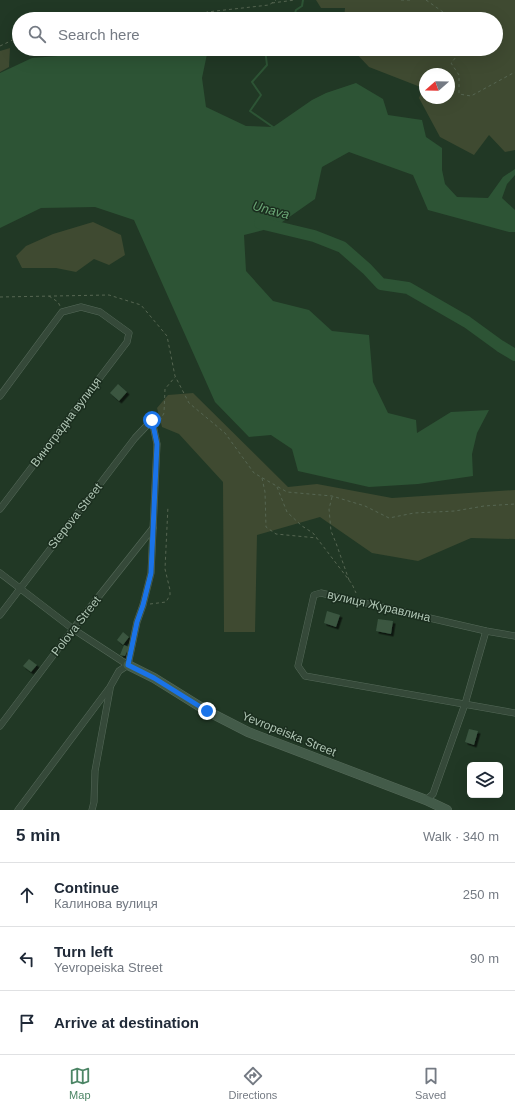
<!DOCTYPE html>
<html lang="en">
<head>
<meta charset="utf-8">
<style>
	:root { --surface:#fff; --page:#f6f6f7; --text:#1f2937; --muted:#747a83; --line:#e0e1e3; --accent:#4c8565 }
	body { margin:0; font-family:Arial,sans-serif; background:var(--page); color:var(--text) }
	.controls { position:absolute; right:12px; bottom:12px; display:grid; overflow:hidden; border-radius:6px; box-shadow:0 4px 16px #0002 }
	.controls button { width:36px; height:36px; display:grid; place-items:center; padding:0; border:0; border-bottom:1px solid var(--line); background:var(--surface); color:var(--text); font:20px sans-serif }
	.compass { position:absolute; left:419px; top:68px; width:36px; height:36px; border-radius:50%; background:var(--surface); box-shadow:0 4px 16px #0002; rotate:250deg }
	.stop { position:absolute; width:12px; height:12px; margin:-9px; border:3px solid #1a73e8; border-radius:50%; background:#fff }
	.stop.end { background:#1a73e8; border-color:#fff; box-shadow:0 1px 4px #0008 }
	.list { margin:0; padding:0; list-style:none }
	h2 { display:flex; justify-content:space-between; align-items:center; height:52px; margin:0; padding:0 16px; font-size:17px }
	h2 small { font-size:13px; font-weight:400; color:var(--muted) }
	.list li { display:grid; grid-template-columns:26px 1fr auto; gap:12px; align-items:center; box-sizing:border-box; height:64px; padding:0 16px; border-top:1px solid var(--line) }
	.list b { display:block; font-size:15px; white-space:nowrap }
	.list p { margin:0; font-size:13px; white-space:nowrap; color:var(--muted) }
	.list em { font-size:13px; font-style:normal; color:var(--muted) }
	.icon { flex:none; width:22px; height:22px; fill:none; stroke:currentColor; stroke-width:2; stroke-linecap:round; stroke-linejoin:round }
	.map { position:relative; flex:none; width:515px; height:810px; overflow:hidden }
	.search { position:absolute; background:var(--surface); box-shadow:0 4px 16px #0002; left:12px; right:12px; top:12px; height:44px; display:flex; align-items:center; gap:10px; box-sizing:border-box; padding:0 14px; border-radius:22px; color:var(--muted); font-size:15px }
	.sheet { height:244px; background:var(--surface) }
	nav { display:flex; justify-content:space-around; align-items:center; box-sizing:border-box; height:56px; border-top:1px solid var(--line); background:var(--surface); font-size:11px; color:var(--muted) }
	nav a { display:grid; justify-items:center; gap:2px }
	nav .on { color:var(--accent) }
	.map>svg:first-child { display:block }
</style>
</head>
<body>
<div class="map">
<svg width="515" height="810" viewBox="0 0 515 810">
	<defs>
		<filter id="shadow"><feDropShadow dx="2.5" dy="2.5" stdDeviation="0" flood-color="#0009"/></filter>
	</defs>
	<rect width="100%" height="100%" fill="#213825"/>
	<g fill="#3f4a31" fill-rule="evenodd">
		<path d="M316,0H515V150L505,152L489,135L474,155L440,137L419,98L423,88L369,67L352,49H496V19H344L345,8H321ZM425,74H449V98H425Z"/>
		<polygon points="10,48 9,67 0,72 0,51"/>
		<polygon points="93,222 121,235 125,255 109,265 94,259 76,272 56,268 22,268 16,256 26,246 53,234"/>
		<polygon points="193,393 288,487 317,484 392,498 515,490 515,539 471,538 418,561 372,553 320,517 257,535 255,632 224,632 223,482 179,434 162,427 157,408 168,395"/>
	</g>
	<polygon fill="#2d5435" points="187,49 207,54 202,78 206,107 246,126 273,127 312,100 326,93 356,83 383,99 388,115 422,120 426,137 442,148 442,170 445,184 457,197 488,198 503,177 515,169 515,175 507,184 502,198 515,210 515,232 509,232 428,210 413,175 349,152 322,167 315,199 275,227 244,235 246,271 273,301 309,310 332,331 369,335 373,382 388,413 416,420 417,433 451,412 489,410 477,433 472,454 473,476 418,484 369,487 298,471 292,449 271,435 249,437 215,402 134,220 95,207 41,208 0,228 0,73 32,58 84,54 142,54"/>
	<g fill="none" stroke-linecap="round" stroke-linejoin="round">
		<g stroke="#2d5435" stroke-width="2">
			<polyline points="293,19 296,10 302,6 303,0"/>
			<polyline points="265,49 267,65 252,82 261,95 250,111 273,127"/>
		</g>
		<polyline stroke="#2d5435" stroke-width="12" points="260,223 314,236 342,247 367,269 381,284 408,288 467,322 500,346 515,355"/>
	</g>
	<g fill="#3a5640" filter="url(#shadow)">
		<polygon points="118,384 127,392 119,401 110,393"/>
		<polygon points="327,611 340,615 336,627 324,623"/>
		<polygon points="378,619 393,621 391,634 376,631"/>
		<polygon points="123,632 129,637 123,645 117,640"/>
		<polygon points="124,645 129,647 125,656 120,655"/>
		<polygon points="29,659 37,665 31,672 23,666"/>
		<polygon points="469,729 478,731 474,745 465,742"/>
	</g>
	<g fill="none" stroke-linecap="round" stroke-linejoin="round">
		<defs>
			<g id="street">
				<polyline points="0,396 62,312 81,307 100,312 129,333 127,342 0,509"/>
				<polyline points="0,573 73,629 128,665"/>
				<polyline points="0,615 135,438 152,420"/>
				<polyline points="515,636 486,631 321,593 314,595 298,666 305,676 515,713"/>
				<polyline points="0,726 73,629 153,528"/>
				<polyline points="426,800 433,794 465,704 486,631"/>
				<polyline points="18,810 110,687 119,671 128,665 137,622 143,605 151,573 157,444 152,420"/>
				<polyline points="92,810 94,802 95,771 110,689"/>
			</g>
			<polyline id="secondary" points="128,665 154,678 207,711 248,732 426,800 447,810"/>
		</defs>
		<use href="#street" stroke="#556959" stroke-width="7"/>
		<use href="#secondary" stroke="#556959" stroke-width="10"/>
		<g stroke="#566652" stroke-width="1" stroke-dasharray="3 3" stroke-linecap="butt">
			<polyline points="401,0 410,0"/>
			<polyline points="426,0 450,17 457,19"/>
			<polyline points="272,3 295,0"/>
			<polyline points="195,19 207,12 269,5 276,0"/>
			<polyline points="0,46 19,37"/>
			<polyline points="463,49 451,63 459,75 459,94 471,96 515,72"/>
			<polyline points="49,296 58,302 60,306"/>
			<polyline points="0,297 109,295 141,305 167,336 175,376 189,403 225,433 254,473 287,492 332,496 365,506 389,518 414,513 455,511 484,506 515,504"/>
			<polyline points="160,421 164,413 165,389 175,377"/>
			<polyline points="262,478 265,492 266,527 276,534 317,538"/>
			<polyline points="277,487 287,512 302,526 313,533 352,584 356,593"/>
			<polyline points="332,497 329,509 331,531 336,543 349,580"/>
			<polyline points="150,604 166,602 170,595 170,590 165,569 168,506"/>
		</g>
		<use href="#street" stroke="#354939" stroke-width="6"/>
		<use href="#secondary" stroke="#435b49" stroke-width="9"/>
	</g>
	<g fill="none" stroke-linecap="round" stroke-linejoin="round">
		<polyline stroke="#1a73e8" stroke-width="5" points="152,420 157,444 151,573 143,605 137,622 128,665 154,678 207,711"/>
	</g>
	<g text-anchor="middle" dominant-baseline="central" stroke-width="3" stroke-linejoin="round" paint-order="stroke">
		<g font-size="12" fill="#afc5b4" stroke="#1a2d1e">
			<text transform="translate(66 422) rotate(-53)">Виноградна вулиця</text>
			<text transform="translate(75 516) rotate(-52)">Stepova Street</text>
			<text transform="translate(379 606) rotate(13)">вулиця Журавлина</text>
			<text transform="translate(76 626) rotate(-52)">Polova Street</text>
			<text transform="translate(289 734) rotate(22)">Yevropeiska Street</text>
		</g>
		<g font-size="13" font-style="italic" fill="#69a474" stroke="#1a2d1e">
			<text transform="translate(271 210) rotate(15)">Unava</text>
		</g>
	</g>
</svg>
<div class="controls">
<button><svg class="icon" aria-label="layers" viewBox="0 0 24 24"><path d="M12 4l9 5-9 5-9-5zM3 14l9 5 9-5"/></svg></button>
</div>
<svg class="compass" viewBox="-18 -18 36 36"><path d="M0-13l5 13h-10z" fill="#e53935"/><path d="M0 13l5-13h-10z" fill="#747a83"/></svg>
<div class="stop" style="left:152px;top:420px"></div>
<div class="stop end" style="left:207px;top:711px"></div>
<div class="search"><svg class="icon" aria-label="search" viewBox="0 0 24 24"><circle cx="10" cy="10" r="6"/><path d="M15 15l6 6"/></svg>Search here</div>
</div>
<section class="sheet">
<h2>5 min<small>Walk · 340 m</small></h2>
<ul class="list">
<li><svg class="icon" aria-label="ahead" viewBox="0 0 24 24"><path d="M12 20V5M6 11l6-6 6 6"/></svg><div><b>Continue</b><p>Калинова вулиця</p></div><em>250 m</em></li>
<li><svg class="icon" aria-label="left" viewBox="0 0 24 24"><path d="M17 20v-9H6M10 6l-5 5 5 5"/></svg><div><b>Turn left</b><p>Yevropeiska Street</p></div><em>90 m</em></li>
<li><svg class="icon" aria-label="arrive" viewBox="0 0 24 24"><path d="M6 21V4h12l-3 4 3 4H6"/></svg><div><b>Arrive at destination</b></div></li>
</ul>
</section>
<nav>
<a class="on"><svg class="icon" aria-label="map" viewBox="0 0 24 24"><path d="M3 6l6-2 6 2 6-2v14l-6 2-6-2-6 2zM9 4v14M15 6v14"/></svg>Map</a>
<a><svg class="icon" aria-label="directions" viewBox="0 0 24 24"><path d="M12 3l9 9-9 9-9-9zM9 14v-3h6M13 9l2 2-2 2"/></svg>Directions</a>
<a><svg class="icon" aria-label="saved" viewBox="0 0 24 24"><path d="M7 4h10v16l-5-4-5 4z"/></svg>Saved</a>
</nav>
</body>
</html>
